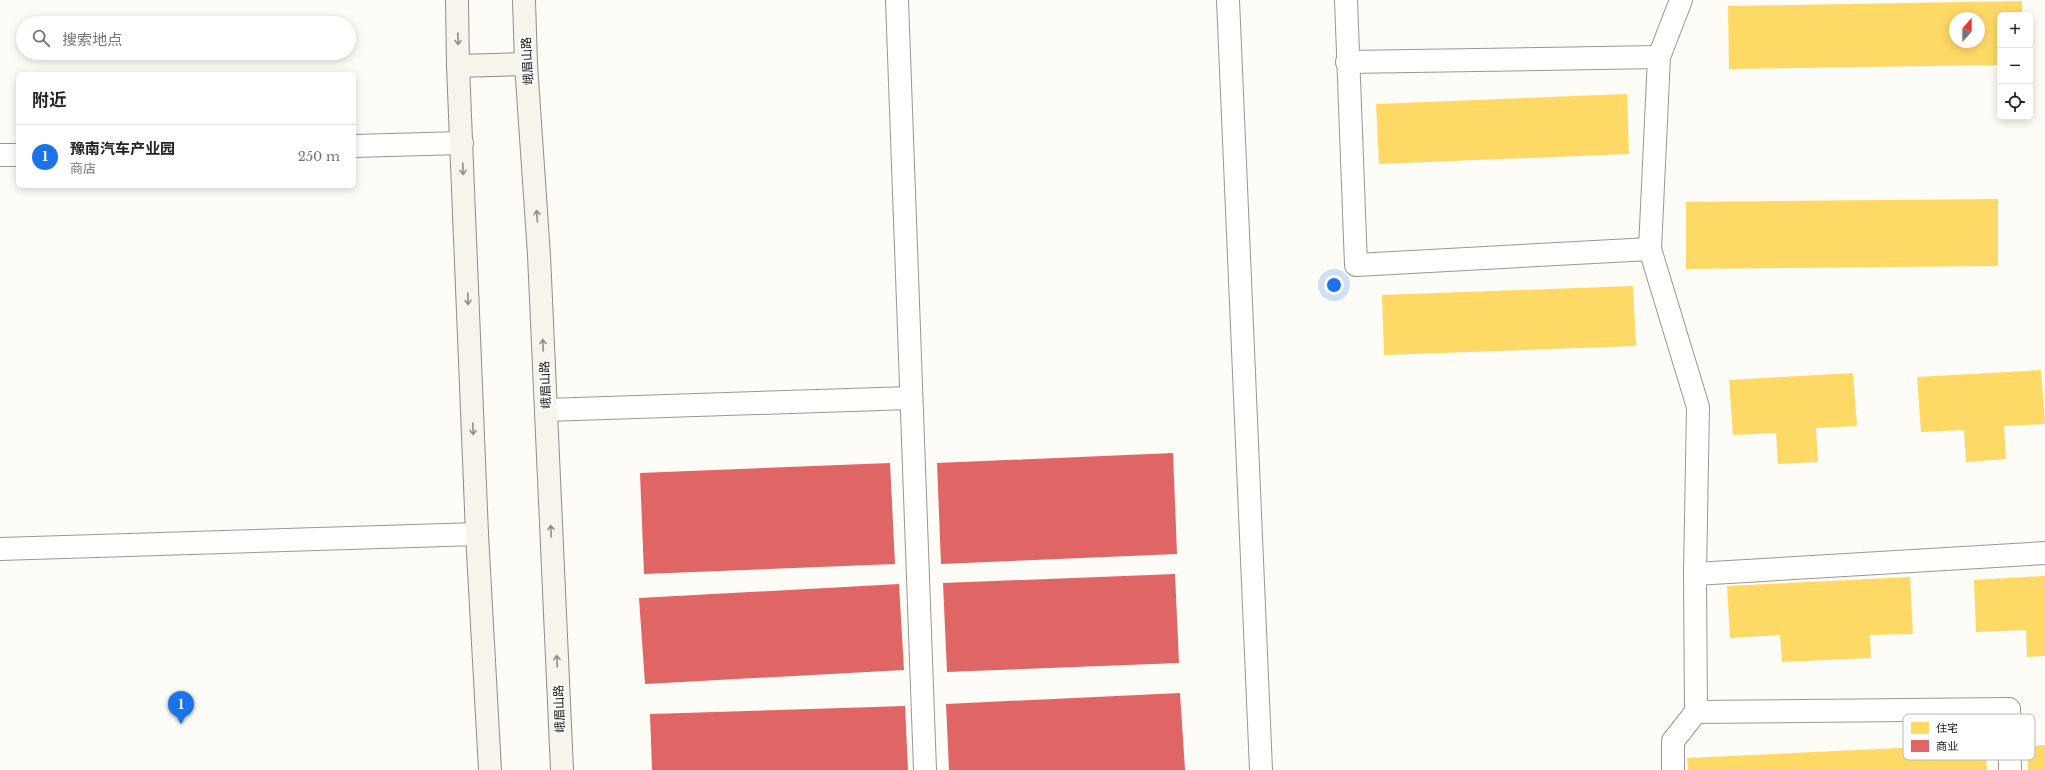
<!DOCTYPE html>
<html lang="zh">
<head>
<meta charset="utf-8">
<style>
	:root { --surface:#fff; --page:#f6f6f6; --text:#222; --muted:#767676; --line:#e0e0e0; --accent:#1a73e8 }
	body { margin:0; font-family:"Libre Baskerville","Noto Sans SC",serif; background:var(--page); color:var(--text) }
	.controls { position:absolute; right:12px; top:12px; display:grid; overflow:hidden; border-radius:6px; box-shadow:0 2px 10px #0003 }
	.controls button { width:36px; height:36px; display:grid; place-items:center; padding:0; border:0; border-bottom:1px solid var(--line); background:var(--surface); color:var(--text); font:20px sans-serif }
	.compass { position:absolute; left:1949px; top:12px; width:36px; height:36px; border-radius:50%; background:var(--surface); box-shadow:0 2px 10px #0003; rotate:21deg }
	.you { position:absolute; left:1334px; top:285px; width:14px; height:14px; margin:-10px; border:3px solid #fff; border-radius:50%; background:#1a73e8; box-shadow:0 0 0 6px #1a73e833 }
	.badge { display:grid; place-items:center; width:26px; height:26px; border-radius:50%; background:var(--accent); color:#fff; font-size:13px; font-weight:700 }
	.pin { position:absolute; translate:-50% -33px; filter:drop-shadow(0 1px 2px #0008) }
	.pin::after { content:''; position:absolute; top:21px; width:14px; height:12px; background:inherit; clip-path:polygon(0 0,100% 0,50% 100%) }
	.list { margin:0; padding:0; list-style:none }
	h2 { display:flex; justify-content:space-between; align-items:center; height:52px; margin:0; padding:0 16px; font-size:17px }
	h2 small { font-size:13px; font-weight:400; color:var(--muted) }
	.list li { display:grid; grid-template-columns:26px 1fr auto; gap:12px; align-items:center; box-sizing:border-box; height:64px; padding:0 16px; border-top:1px solid var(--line) }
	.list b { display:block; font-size:15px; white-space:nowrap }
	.list p { margin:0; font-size:13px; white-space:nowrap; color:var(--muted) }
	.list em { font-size:13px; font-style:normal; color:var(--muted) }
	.icon { flex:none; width:22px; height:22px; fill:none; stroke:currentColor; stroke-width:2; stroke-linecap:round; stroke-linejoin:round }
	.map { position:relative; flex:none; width:2045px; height:770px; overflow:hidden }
	.search { position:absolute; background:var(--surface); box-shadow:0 2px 10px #0003; left:16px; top:16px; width:340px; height:44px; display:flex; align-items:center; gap:10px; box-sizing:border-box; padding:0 14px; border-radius:22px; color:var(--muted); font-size:15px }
	.panel { position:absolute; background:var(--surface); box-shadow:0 2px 10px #0003; left:16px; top:72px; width:340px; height:116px; border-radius:6px }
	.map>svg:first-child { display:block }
</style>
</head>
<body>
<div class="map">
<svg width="2045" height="770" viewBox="0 0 2045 770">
	<rect width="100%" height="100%" fill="#fdfcf7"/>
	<g fill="#ffd966" fill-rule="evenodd">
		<path d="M2022,1V15H2000V65L1729,69L1728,6ZM1955,18H1979V42H1955Z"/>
		<polygon points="1627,94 1629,154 1379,164 1376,104"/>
		<polygon points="1998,199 1998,266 1686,269 1686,202"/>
		<polygon points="1633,286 1636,346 1384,355 1382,295"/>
		<polygon points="2041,370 2045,424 2004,426 2006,459 1966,462 1964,430 1921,432 1917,377"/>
		<polygon points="1853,373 1857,426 1816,428 1818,462 1778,464 1776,433 1733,435 1729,380"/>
		<polygon points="2045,576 2045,656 2027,657 2026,630 1976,632 1974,580"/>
		<polygon points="1910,577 1913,634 1870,635 1871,658 1782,662 1780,635 1730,638 1727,586"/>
		<polygon points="1985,744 1987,770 1688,770 1687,758"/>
		<polygon points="2045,745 2045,770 2028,770 2027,746"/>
	</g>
	<g fill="#e06666">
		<polygon points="1173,453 1177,554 941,564 937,463"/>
		<polygon points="890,463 895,564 644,574 640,473"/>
		<polygon points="1175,574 1179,663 947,672 943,583"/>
		<polygon points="899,584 904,670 645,684 639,598"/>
		<polygon points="1180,693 1185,770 949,770 946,704"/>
		<polygon points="905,706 908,770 652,770 650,714"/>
	</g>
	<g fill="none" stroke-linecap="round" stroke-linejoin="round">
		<defs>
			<g id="street">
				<polyline points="897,0 925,770"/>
				<polyline points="1228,0 1261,770"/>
				<polyline points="1346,0 1356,265 1650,249"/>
				<polyline points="1347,62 1659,57"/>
				<polyline points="354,146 462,143"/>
				<polyline points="0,155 18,155"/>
				<polyline points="546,410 910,398"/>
				<polyline points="0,549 477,534"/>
				<polyline points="1695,574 2045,553"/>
				<polyline points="1696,712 2009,709 2010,770"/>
				<polyline points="1673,770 1673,741 1696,712 1695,574 1698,407 1650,249 1659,57 1681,0"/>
			</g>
			<g id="secondary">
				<polyline points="457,0 458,66 477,534 490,770"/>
				<polyline points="524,0 526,64 539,255 562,770"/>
				<polyline points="458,66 526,64"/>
			</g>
		</defs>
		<use href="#street" stroke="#979795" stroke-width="24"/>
		<use href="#secondary" stroke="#8e8d8b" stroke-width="24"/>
		<use href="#street" stroke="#fffffe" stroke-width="22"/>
		<use href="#secondary" stroke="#f6f4eb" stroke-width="22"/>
	</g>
	<defs><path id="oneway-shaft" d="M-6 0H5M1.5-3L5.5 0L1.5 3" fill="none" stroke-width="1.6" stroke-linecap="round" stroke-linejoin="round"/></defs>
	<g stroke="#8f8e89">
		<use href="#oneway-shaft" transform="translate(458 39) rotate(89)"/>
		<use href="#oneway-shaft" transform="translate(463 169) rotate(88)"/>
		<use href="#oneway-shaft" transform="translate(537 216) rotate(-94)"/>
		<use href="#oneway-shaft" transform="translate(468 299) rotate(88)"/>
		<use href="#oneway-shaft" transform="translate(543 345) rotate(-92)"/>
		<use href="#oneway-shaft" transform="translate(473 429) rotate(88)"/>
		<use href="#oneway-shaft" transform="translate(551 531) rotate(-93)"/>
		<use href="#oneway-shaft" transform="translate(557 661) rotate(-93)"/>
	</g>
	<g text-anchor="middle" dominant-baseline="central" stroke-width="4" stroke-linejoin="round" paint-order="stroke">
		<g font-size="12" fill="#111" stroke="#fff">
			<text transform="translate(527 61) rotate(-93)">峨眉山路</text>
			<text transform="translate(545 385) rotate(-92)">峨眉山路</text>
			<text transform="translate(559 709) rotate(-92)">峨眉山路</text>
		</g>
	</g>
	<rect x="1903" y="714" width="132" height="46" rx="6" fill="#fff" stroke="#b8b8b8" stroke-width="1"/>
	<rect x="1911" y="722" width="18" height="12" fill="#ffd966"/>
	<rect x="1911" y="740" width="18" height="12" fill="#e06666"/>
	<g font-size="11" fill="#111">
		<text x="1936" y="732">住宅</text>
		<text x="1936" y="750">商业</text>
	</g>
</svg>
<div class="controls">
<button>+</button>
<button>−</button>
<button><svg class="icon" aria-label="locate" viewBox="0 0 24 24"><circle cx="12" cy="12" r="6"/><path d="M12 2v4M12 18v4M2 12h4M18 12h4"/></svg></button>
</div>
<svg class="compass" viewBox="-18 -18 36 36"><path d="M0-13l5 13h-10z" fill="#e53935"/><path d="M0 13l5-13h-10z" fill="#767676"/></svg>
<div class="you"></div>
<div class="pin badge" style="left:181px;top:724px">1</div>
<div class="search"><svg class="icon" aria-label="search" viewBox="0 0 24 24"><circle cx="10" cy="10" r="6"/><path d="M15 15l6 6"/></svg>搜索地点</div>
<section class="panel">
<h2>附近<small></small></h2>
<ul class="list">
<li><span class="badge">1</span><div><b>豫南汽车产业园</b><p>商店</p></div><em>250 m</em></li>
</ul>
</section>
</div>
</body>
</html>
